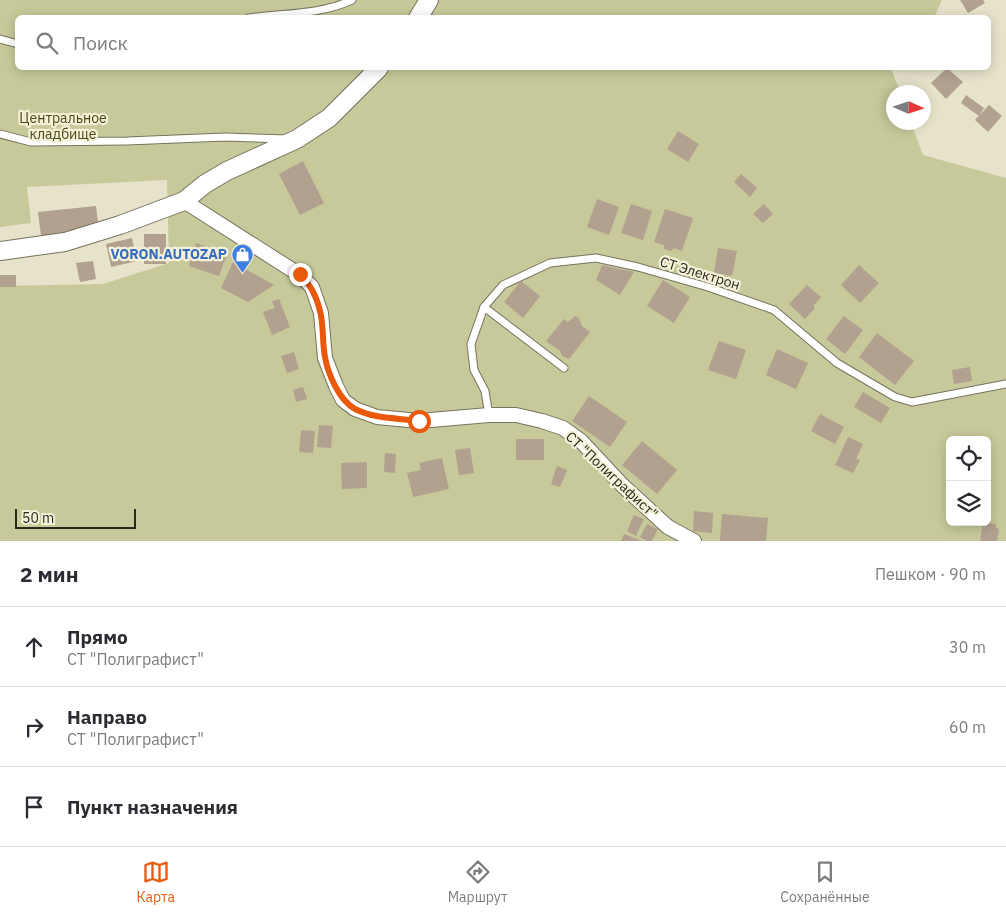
<!DOCTYPE html>
<html lang="ru">
<head>
<meta charset="utf-8">
<style>
	:root { --surface:#fff; --page:#f7f7f7; --text:#2b2b33; --muted:#7c7c81; --line:#e1e1e2; --accent:#ea580c }
	body { margin:0; font-family:"IBM Plex Sans",sans-serif; background:var(--page); color:var(--text) }
	.controls { position:absolute; right:15px; bottom:15px; display:grid; overflow:hidden; border-radius:8px; box-shadow:0 2px 12px #0003 }
	.controls button { width:45px; height:45px; display:grid; place-items:center; padding:0; border:0; border-bottom:1px solid var(--line); background:var(--surface); color:var(--text); font:25px sans-serif }
	.compass { position:absolute; left:886px; top:85px; width:45px; height:45px; border-radius:50%; background:var(--surface); box-shadow:0 2px 12px #0003; rotate:93deg }
	.scale { position:absolute; left:15px; bottom:12px; width:121px; box-sizing:border-box; padding-left:5px; border:2px solid #29271e; border-top:0; font-size:14px; line-height:18px; white-space:nowrap; color:#29271e; -webkit-text-stroke:4px #f4f1d8; paint-order:stroke }
	.stop { position:absolute; width:15px; height:15px; margin:-11px; border:4px solid #ea580c; border-radius:50%; background:#fff }
	.stop.end { background:#ea580c; border-color:#fff; box-shadow:0 1px 5px #0008 }
	.list { margin:0; padding:0; list-style:none }
	h2 { display:flex; justify-content:space-between; align-items:center; height:65px; margin:0; padding:0 20px; font-size:21px }
	h2 small { font-size:16px; font-weight:400; color:var(--muted) }
	.list li { display:grid; grid-template-columns:32px 1fr auto; gap:15px; align-items:center; box-sizing:border-box; height:80px; padding:0 20px; border-top:1px solid var(--line) }
	.list b { display:block; font-size:19px; white-space:nowrap }
	.list p { margin:0; font-size:16px; white-space:nowrap; color:var(--muted) }
	.list em { font-size:16px; font-style:normal; color:var(--muted) }
	.icon { flex:none; width:28px; height:28px; fill:none; stroke:currentColor; stroke-width:2; stroke-linecap:round; stroke-linejoin:round }
	.map { position:relative; flex:none; width:1006px; height:541px; overflow:hidden }
	.search { position:absolute; background:var(--surface); box-shadow:0 2px 12px #0003; left:15px; right:15px; top:15px; height:55px; display:flex; align-items:center; gap:12px; box-sizing:border-box; padding:0 18px; border-radius:8px; color:var(--muted); font-size:19px }
	.sheet { height:305px; background:var(--surface) }
	nav { display:flex; justify-content:space-around; align-items:center; box-sizing:border-box; height:70px; border-top:1px solid var(--line); background:var(--surface); font-size:14px; color:var(--muted) }
	nav a { display:grid; justify-items:center; gap:2px }
	nav .on { color:var(--accent) }
	.map>svg:first-child { display:block }
</style>
</head>
<body>
<div class="map">
<svg width="1006" height="541" viewBox="0 0 1006 541">
	<rect width="100%" height="100%" fill="#e7e3cb"/>
	<path fill="#c7c99a" fill-rule="evenodd" d="M0,0H942L934,18H18V68H891L900,92H894V122L911,123L923,155L1006,178V541H0V286L103,284L169,263L167,180L27,187L31,223L0,227ZM950,440H987V522H950Z"/>
	<g fill="#b1a18e">
		<polygon points="960,0 983,0 985,3 968,13"/>
		<polygon points="947,68 963,82 946,99 931,83"/>
		<polygon points="966,95 984,108 979,116 961,103"/>
		<polygon points="989,105 1002,116 988,132 975,120"/>
		<polygon points="678,131 699,144 688,162 667,149"/>
		<polygon points="303,161 324,203 300,215 279,174"/>
		<polygon points="741,174 757,188 750,197 734,182"/>
		<polygon points="597,199 619,207 609,235 587,227"/>
		<polygon points="631,204 652,211 643,240 621,233"/>
		<polygon points="764,204 773,214 763,223 753,214"/>
		<polygon points="96,206 99,230 41,236 38,212"/>
		<polygon points="665,209 693,218 682,251 674,248 671,251 664,249 664,245 654,242"/>
		<rect x="144" y="234" width="22" height="30"/>
		<polygon points="132,238 137,261 111,267 106,244"/>
		<polygon points="196,243 227,254 219,276 189,266"/>
		<polygon points="718,248 737,251 732,276 714,273"/>
		<polygon points="93,261 96,279 80,282 76,263"/>
		<polygon points="233,262 274,285 248,302 221,288"/>
		<polygon points="602,265 634,272 620,295 596,280"/>
		<polygon points="859,265 879,283 860,303 841,285"/>
		<rect x="0" y="275" width="16" height="12"/>
		<polygon points="663,280 690,297 674,323 647,306"/>
		<polygon points="521,281 540,296 523,318 504,302"/>
		<polygon points="807,285 821,297 813,306 815,308 805,319 789,304"/>
		<polygon points="279,299 290,327 272,335 263,312 275,308 272,301"/>
		<polygon points="575,316 579,318 582,326 590,332 569,359 562,356 560,351 546,341 564,319 568,322"/>
		<polygon points="844,316 863,330 845,354 826,339"/>
		<polygon points="877,333 914,361 895,385 859,357"/>
		<polygon points="719,341 746,350 736,379 708,370"/>
		<polygon points="777,349 808,363 796,389 766,375"/>
		<polygon points="294,352 299,369 287,373 281,356"/>
		<polygon points="970,367 972,381 954,384 952,370"/>
		<polygon points="303,387 307,399 296,402 293,390"/>
		<polygon points="863,392 890,408 881,423 854,407"/>
		<polygon points="589,396 627,422 610,447 572,421"/>
		<polygon points="820,414 844,427 835,444 811,431"/>
		<polygon points="319,425 333,426 331,448 317,447"/>
		<polygon points="301,430 315,431 313,453 299,452"/>
		<polygon points="848,437 863,444 856,459 860,460 853,473 835,465"/>
		<rect x="516" y="439" width="28" height="21"/>
		<polygon points="642,441 677,470 657,494 622,465"/>
		<polygon points="470,448 474,473 459,475 455,450"/>
		<polygon points="385,453 396,454 395,473 384,472"/>
		<polygon points="442,458 449,489 413,497 407,473 421,470 419,463"/>
		<polygon points="367,462 367,488 342,489 341,463"/>
		<polygon points="557,466 567,470 560,487 551,484"/>
		<polygon points="694,511 713,513 712,533 693,531"/>
		<polygon points="722,514 768,518 766,541 720,541"/>
		<polygon points="634,515 644,519 636,536 627,531"/>
		<polygon points="983,522 996,524 996,528 999,529 997,541 980,541"/>
		<polygon points="647,524 658,529 652,541 647,541 640,537"/>
		<polygon points="624,534 642,541 621,541"/>
	</g>
	<g fill="none" stroke-linecap="round" stroke-linejoin="round">
		<defs>
			<g id="service">
				<path d="M249,18C283,13 320,15 352,0"/>
				<polyline points="0,39 18,44"/>
				<polyline points="0,134 31,142 127,141 225,137 287,139"/>
				<polyline points="484,307 564,368"/>
				<polyline points="489,415 485,391 474,370 471,344 484,307 503,285 550,263 596,258 638,267 708,287 774,310 837,363 895,397 912,402 1006,384"/>
			</g>
			<polyline id="minor" points="184,201 300,275 312,287 321,313 325,358 336,386 343,400 355,409 377,417 419,421 489,415 516,415 542,421 563,428 581,441 622,485 668,527 694,541"/>
			<g id="tertiary">
				<polyline points="418,18 429,0"/>
				<polyline points="0,251 65,242 120,225 184,201 205,184 227,171 297,139 329,118 379,68"/>
			</g>
		</defs>
		<use href="#service" stroke="#76735d" stroke-width="9"/>
		<use href="#minor" stroke="#76735d" stroke-width="16"/>
		<use href="#tertiary" stroke="#76735d" stroke-width="20"/>
		<use href="#service" stroke="#fff" stroke-width="7"/>
		<use href="#minor" stroke="#fff" stroke-width="14"/>
		<use href="#tertiary" stroke="#fff" stroke-width="18"/>
	</g>
	<g fill="none" stroke-linecap="round" stroke-linejoin="round">
		<path stroke="#ea580c" stroke-width="6" d="M300,274C311,286 316,295 320,311C324,326 322,342 325,357C328,374 339,400 355,409C375,419 397,418 419,421"/>
	</g>
	<defs>
		<symbol id="shop-pin" viewBox="-11 -11 22 30"><path d="M0 17L-7.5 6A9.5 9.5 0 1 1 7.5 6Z" fill="#3f7fe0" stroke="#f4f1d8"/><path d="M-5-2.5h2.3a2.7 3.5 0 0 1 5.4 0H5L5.5 6h-11ZM-1.5-2.5h3a1.5 2.3 0 0 0-3 0Z" fill="#fff"/></symbol>
	</defs>
	<g fill-rule="evenodd">
		<use href="#shop-pin" x="230" y="242" width="25" height="34"/>
	</g>
	<g text-anchor="middle" dominant-baseline="central" stroke-width="4.5" stroke-linejoin="round" paint-order="stroke">
		<g font-size="14" fill="#474814" stroke="#f4f1d8">
			<text x="63" y="118">Центральное<tspan x="63" dy="16">кладбище</tspan></text>
		</g>
		<g font-size="14" font-weight="bold" fill="#366cbe" stroke="#f4f1d8" text-anchor="end">
			<text x="227" y="254">VORON.AUTOZAP</text>
		</g>
		<g font-size="14" fill="#29271e" stroke="#f4f1d8">
			<text transform="translate(700 273) rotate(17)">СТ Электрон</text>
			<text transform="translate(612 475) rotate(43)">СТ "Полиграфист"</text>
		</g>
	</g>
</svg>
<div class="controls">
<button><svg class="icon" aria-label="locate" viewBox="0 0 24 24"><circle cx="12" cy="12" r="6"/><path d="M12 2v4M12 18v4M2 12h4M18 12h4"/></svg></button>
<button><svg class="icon" aria-label="layers" viewBox="0 0 24 24"><path d="M12 4l9 5-9 5-9-5zM3 14l9 5 9-5"/></svg></button>
</div>
<svg class="compass" viewBox="-18 -18 36 36"><path d="M0-13l5 13h-10z" fill="#e53935"/><path d="M0 13l5-13h-10z" fill="#7c7c81"/></svg>
<div class="scale">50 m</div>
<div class="stop" style="left:419px;top:421px"></div>
<div class="stop end" style="left:300px;top:274px"></div>
<div class="search"><svg class="icon" aria-label="search" viewBox="0 0 24 24"><circle cx="10" cy="10" r="6"/><path d="M15 15l6 6"/></svg>Поиск</div>
</div>
<section class="sheet">
<h2>2 мин<small>Пешком · 90 m</small></h2>
<ul class="list">
<li><svg class="icon" aria-label="ahead" viewBox="0 0 24 24"><path d="M12 20V5M6 11l6-6 6 6"/></svg><div><b>Прямо</b><p>СТ &quot;Полиграфист&quot;</p></div><em>30 m</em></li>
<li><svg class="icon" aria-label="right" viewBox="0 0 24 24"><path d="M7 20v-9h11M14 6l5 5-5 5"/></svg><div><b>Направо</b><p>СТ &quot;Полиграфист&quot;</p></div><em>60 m</em></li>
<li><svg class="icon" aria-label="arrive" viewBox="0 0 24 24"><path d="M6 21V4h12l-3 4 3 4H6"/></svg><div><b>Пункт назначения</b></div></li>
</ul>
</section>
<nav>
<a class="on"><svg class="icon" aria-label="map" viewBox="0 0 24 24"><path d="M3 6l6-2 6 2 6-2v14l-6 2-6-2-6 2zM9 4v14M15 6v14"/></svg>Карта</a>
<a><svg class="icon" aria-label="directions" viewBox="0 0 24 24"><path d="M12 3l9 9-9 9-9-9zM9 14v-3h6M13 9l2 2-2 2"/></svg>Маршрут</a>
<a><svg class="icon" aria-label="saved" viewBox="0 0 24 24"><path d="M7 4h10v16l-5-4-5 4z"/></svg>Сохранённые</a>
</nav>
</body>
</html>
